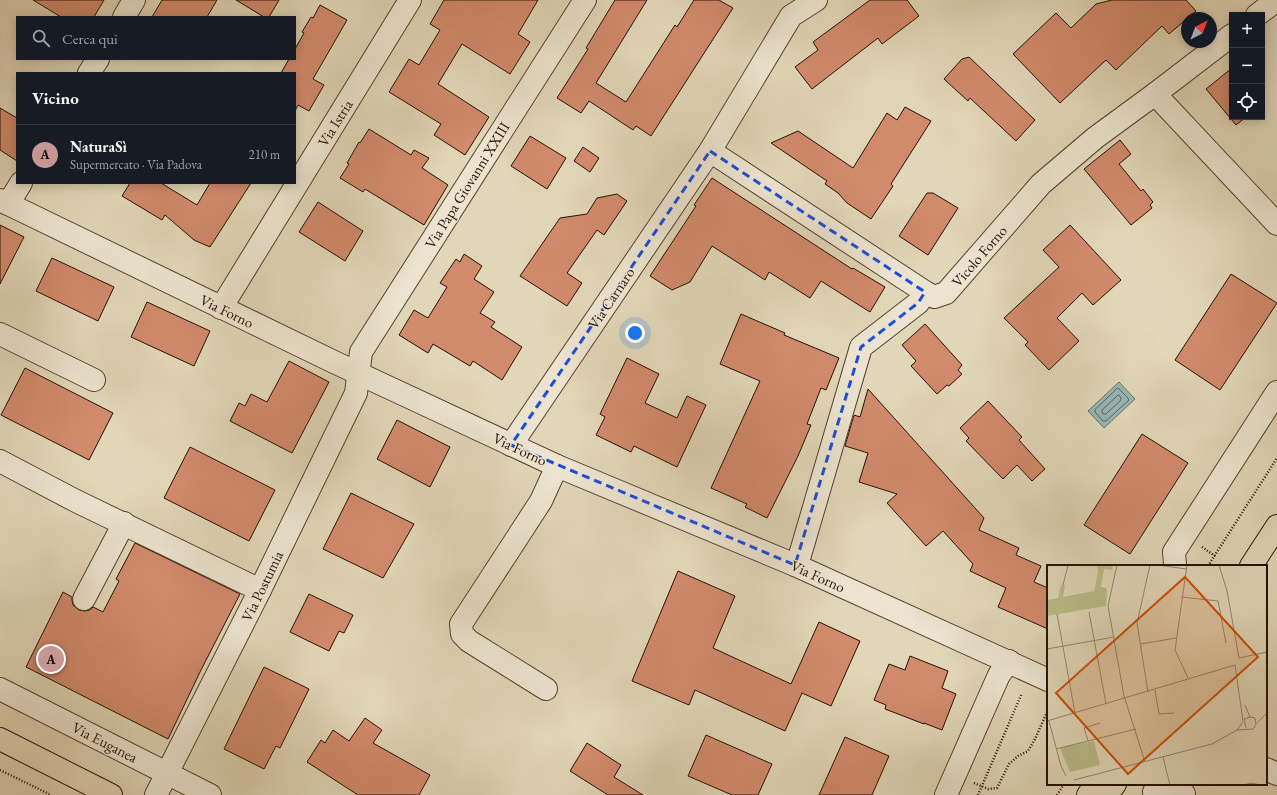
<!DOCTYPE html>
<html lang="it">
<head>
<meta charset="utf-8">
<style>
	:root { --surface:#171b24; --page:#20242c; --text:#f1f3f6; --muted:#9ea1a6; --line:#363941; --accent:#c59692 }
	body { margin:0; font-family:"EB Garamond",serif; background:var(--page); color:var(--text) }
	.controls { position:absolute; right:12px; top:12px; display:grid; overflow:hidden; border-radius:0px; box-shadow:0 2px 10px #0003 }
	.controls button { width:36px; height:36px; display:grid; place-items:center; padding:0; border:0; border-bottom:1px solid var(--line); background:var(--surface); color:var(--text); font:20px sans-serif }
	.compass { position:absolute; left:1181px; top:12px; width:36px; height:36px; border-radius:50%; background:var(--surface); box-shadow:0 2px 10px #0003; rotate:42deg }
	.you { position:absolute; left:635px; top:333px; width:14px; height:14px; margin:-10px; border:3px solid #fff; border-radius:50%; background:#1a73e8; box-shadow:0 0 0 6px #1a73e833 }
	.badge { display:grid; place-items:center; width:26px; height:26px; border-radius:50%; background:var(--accent); color:#111; font-size:13px; font-weight:700 }
	.pin { position:absolute; translate:-50% -50%; border:2px solid #fff; box-shadow:0 1px 4px #0006 }
	.list { margin:0; padding:0; list-style:none }
	h2 { display:flex; justify-content:space-between; align-items:center; height:52px; margin:0; padding:0 16px; font-size:17px }
	h2 small { font-size:13px; font-weight:400; color:var(--muted) }
	.list li { display:grid; grid-template-columns:26px 1fr auto; gap:12px; align-items:center; box-sizing:border-box; height:60px; padding:0 16px; border-top:1px solid var(--line) }
	.list b { display:block; font-size:15px; white-space:nowrap }
	.list p { margin:0; font-size:13px; white-space:nowrap; color:var(--muted) }
	.list em { font-size:13px; font-style:normal; color:var(--muted) }
	.icon { flex:none; width:22px; height:22px; fill:none; stroke:currentColor; stroke-width:2; stroke-linecap:round; stroke-linejoin:round }
	.map { position:relative; flex:none; width:1277px; height:795px; overflow:hidden }
	.search { position:absolute; background:var(--surface); box-shadow:0 2px 10px #0003; left:16px; top:16px; width:280px; height:44px; display:flex; align-items:center; gap:10px; box-sizing:border-box; padding:0 14px; border-radius:0px; color:var(--muted); font-size:15px }
	.panel { position:absolute; background:var(--surface); box-shadow:0 2px 10px #0003; left:16px; top:72px; width:280px; height:112px; border-radius:0px }
	.map>svg:first-child { display:block }
</style>
</head>
<body>
<div class="map">
<svg width="1277" height="795" viewBox="0 0 1277 795">
	<rect width="100%" height="100%" fill="#e1d6b7"/>
	<filter id="stains"><feTurbulence type="fractalNoise" baseFrequency=".005" numOctaves="4"/><feColorMatrix values="0 0 0 0 .2 0 0 0 0 .09 0 0 0 0 .02 0 0 0 .5 -.17"/></filter>
	<radialGradient id="worn" r=".72"><stop offset=".6" stop-color="#630" stop-opacity="0"/><stop offset="1" stop-color="#630" stop-opacity=".3"/></radialGradient>
	<polygon fill="#96b7b6" stroke="#69746d" points="1119,382 1135,399 1104,428 1088,411"/>
	<g fill="none" stroke-linecap="round" stroke-linejoin="round">
		<g stroke="#5e645b" stroke-width="1">
			<polygon points="1118,388 1128,398 1129,400 1106,421 1103,421 1095,412 1095,410"/>
			<polygon points="1119,395 1121,398 1121,400 1106,414 1103,414 1102,412 1102,410 1117,396"/>
		</g>
	</g>
	<g fill="#d18a6c" stroke="#261000">
		<polygon points="33,0 104,0 94,17 61,17"/>
		<polygon points="162,0 217,0 207,17 152,17"/>
		<polygon points="236,0 279,0 269,17 264,17"/>
		<polygon points="444,0 538,0 518,34 530,42 510,74 462,44 438,84 489,117 465,155 434,135 441,124 389,92 409,59 419,65 440,30 430,24"/>
		<polygon points="615,0 647,0 596,83 626,102 675,25 677,27 694,0 719,0 733,8 651,136 636,126 633,130 589,101 581,113 557,98 588,49 586,48"/>
		<polygon points="870,0 907,0 919,16 882,44 878,38 812,89 795,67 818,50 813,42"/>
		<polygon points="1112,0 1186,0 1196,11 1169,34 1162,26 1116,70 1106,60 1060,103 1013,54 1056,13 1071,28 1096,4"/>
		<polygon points="320,5 347,20 313,79 324,85 309,111 298,105 295,111 295,73 281,73 289,59 295,59 295,49 304,33 302,32 311,17 313,18"/>
		<polygon points="969,57 1035,120 1016,141 970,98 968,101 944,79 962,59"/>
		<polygon points="1232,68 1232,117 1246,117 1236,125 1206,89"/>
		<polygon points="905,107 931,121 891,184 893,186 871,219 847,203 838,193 825,184 827,181 771,143 798,131 853,168 887,113 897,120"/>
		<polygon points="0,108 17,118 17,161 0,150"/>
		<polygon points="369,129 411,155 414,150 429,158 422,168 448,185 424,225 365,189 363,192 340,178 349,164 347,163 359,142 360,143"/>
		<polygon points="530,136 566,158 547,189 511,166"/>
		<polygon points="1120,140 1131,154 1119,164 1141,191 1143,189 1153,202 1150,205 1152,208 1131,225 1084,169"/>
		<polygon points="583,147 599,158 590,172 574,161"/>
		<polygon points="712,178 852,269 853,268 885,287 870,312 821,281 810,298 769,272 765,280 712,246 690,282 672,290 650,276 696,206 694,205"/>
		<polygon points="130,183 161,183 197,205 210,183 251,183 210,247 194,240 165,215 162,220 122,196"/>
		<polygon points="927,193 933,193 958,208 928,255 899,236"/>
		<polygon points="617,194 627,201 604,235 597,230 567,273 582,283 567,306 520,276 560,218 587,214 597,198"/>
		<polygon points="318,202 363,231 345,261 299,232"/>
		<polygon points="0,225 24,237 0,284"/>
		<polygon points="1070,225 1121,280 1093,305 1082,293 1057,318 1079,341 1049,370 1025,345 1028,342 1004,318 1059,267 1043,250"/>
		<polygon points="464,254 482,266 474,279 494,292 480,313 495,322 491,327 522,347 502,380 473,361 470,366 433,344 428,353 399,335 414,310 428,318 447,287 440,283 456,259 460,262"/>
		<polygon points="52,258 114,287 98,321 36,291"/>
		<polygon points="1231,274 1277,303 1220,390 1175,360"/>
		<polygon points="147,302 210,331 194,366 131,337"/>
		<polygon points="741,314 785,333 784,335 839,358 826,390 821,388 807,424 811,425 798,456 767,518 745,507 747,504 711,488 760,381 720,364"/>
		<polygon points="925,324 962,365 958,370 962,374 949,386 947,385 937,394 911,366 916,361 902,345"/>
		<polygon points="627,358 659,374 645,403 677,418 687,396 706,405 677,467 634,446 631,452 596,435 605,417 600,414"/>
		<polygon points="289,361 329,382 292,453 230,421 239,403 245,406 251,394 267,402"/>
		<polygon points="25,368 113,413 89,460 1,415"/>
		<polygon points="868,389 984,518 979,530 1019,548 1016,555 1041,566 1034,582 1048,588 1048,629 998,607 1006,588 970,571 973,564 943,531 926,546 887,503 897,494 859,482 868,453 845,446 854,415 860,417"/>
		<polygon points="988,401 1022,437 1019,440 1045,469 1032,481 1017,465 1003,479 966,441 969,438 960,428"/>
		<polygon points="397,420 450,447 430,487 377,459"/>
		<polygon points="1142,434 1188,463 1130,554 1084,525"/>
		<polygon points="190,447 275,490 249,541 164,498"/>
		<polygon points="351,493 414,524 383,578 323,549"/>
		<polygon points="135,543 240,594 201,670 168,739 26,667 63,592 72,597 72,600 73,605 79,610 85,611 90,610 93,607 103,612 119,581 116,579"/>
		<polygon points="678,571 735,596 713,648 791,684 819,622 860,641 831,706 802,693 785,731 695,690 689,705 632,681"/>
		<polygon points="309,594 353,615 344,633 339,631 329,651 290,632"/>
		<polygon points="910,656 948,671 942,688 956,694 942,730 924,723 924,724 885,709 886,705 874,700 889,664 905,670"/>
		<polygon points="264,667 309,689 280,748 276,746 264,769 224,749"/>
		<polygon points="365,718 382,730 373,743 430,775 419,795 358,795 307,762 321,740 325,743 333,730 349,741"/>
		<polygon points="706,735 772,764 758,795 732,795 688,776"/>
		<polygon points="845,737 889,756 872,795 819,795"/>
		<polygon points="587,743 621,765 614,777 643,795 608,795 570,771"/>
	</g>
	<g fill="none" stroke-linecap="round" stroke-linejoin="round">
		<defs>
			<g id="minor">
				<polyline points="1257,15 1277,0"/>
				<polyline points="124,17 134,0"/>
				<polyline points="89,73 98,59"/>
				<polyline points="1155,94 1277,224"/>
				<polyline points="710,151 925,292 934,297 946,293 1041,184 1095,138 1155,94 1232,35"/>
				<polyline points="0,200 334,362 557,466 795,565 1048,680"/>
				<polyline points="8,204 21,183"/>
				<polyline points="221,308 410,0"/>
				<polyline points="0,334 94,380"/>
				<polyline points="511,445 710,151 791,16 816,0"/>
				<polyline points="0,461 76,501 260,590"/>
				<polyline points="1175,564 1174,552 1277,392"/>
				<polyline points="795,565 800,555 861,347 918,303 925,292"/>
				<polyline points="84,599 124,523"/>
				<polyline points="0,689 210,795"/>
				<polyline points="546,689 469,641 462,634 461,624 541,501 557,466"/>
				<polyline points="1266,769 1277,774"/>
				<path d="M1154,792C1166,781 1172,788 1184,794"/>
				<polyline points="156,795 260,590 356,393 361,352 585,0"/>
				<polyline points="946,795 999,675 1009,661"/>
			</g>
			<g id="major">
				<polyline points="1251,566 1277,526"/>
				<polyline points="0,739 111,795"/>
				<polyline points="1088,795 1096,784"/>
				<polyline points="1107,795 1115,784"/>
			</g>
		</defs>
		<use href="#minor" stroke="#55422e" stroke-width="24"/>
		<use href="#major" stroke="#261000" stroke-width="24"/>
		<g stroke="#261000" stroke-width="2.5" stroke-dasharray="1 2" stroke-linecap="butt">
			<polyline points="1202,547 1215,556"/>
			<polyline points="1208,566 1277,458"/>
			<polyline points="0,770 51,795"/>
			<polyline points="974,783 988,789 997,788 1009,764 1018,756 1028,751 1035,739 1048,710"/>
			<polyline points="978,795 1022,693"/>
			<polyline points="1057,795 1064,784"/>
		</g>
		<use href="#minor" stroke="#ece4d0" stroke-width="22"/>
		<use href="#major" stroke="#e1d6b7" stroke-width="22"/>
	</g>
	<path fill="none" stroke="#1d4ed8" stroke-width="3" stroke-dasharray="8 5" stroke-linejoin="round" d="M710,151L925,292L918,303L861,347L795,565L511,445Z"/>
	<g text-anchor="middle" dominant-baseline="central" stroke-width="3" stroke-linejoin="round" paint-order="stroke">
		<g font-size="15" fill="#261000" stroke="#ece4d0">
			<text transform="translate(335 123) rotate(-58)">Via Istria</text>
			<text transform="translate(467 185) rotate(-58)">Via Papa Giovanni XXIII</text>
			<text transform="translate(979 256) rotate(-49)">Vicolo Forno</text>
			<text transform="translate(611 298) rotate(-56)">Via Carnaro</text>
			<text transform="translate(227 311) rotate(26)">Via Forno</text>
			<text transform="translate(520 449) rotate(25)">Via Forno</text>
			<text transform="translate(818 576) rotate(24)">Via Forno</text>
			<text transform="translate(262 586) rotate(-64)">Via Postumia</text>
			<text transform="translate(105 742) rotate(27)">Via Euganea</text>
		</g>
	</g>
	<g transform="translate(1047 565)">
		<rect width="220" height="220" fill="#e1d6b7"/>
		<path d="M50,0H66L65,5L57,4L54,22L60,23L59,41L0,51V35L11,33L14,20H18L16,32L47,26L51,7ZM47,176L53,200L23,207L13,183Z" fill="#b9bc89"/>
		<path fill="none" stroke="#96876e" stroke-width="1" d="M70,0L61,41L77,131L98,197M111,0L139,4M140,0L128,85L141,113M172,0L180,26L192,93M16,20L21,0M134,32L171,36L179,78M42,47L59,139M10,49L28,148M94,79L129,73M0,84L67,72M192,93L220,87M188,100L196,156M108,125L112,149L127,148M101,127L90,58L103,0M198,140L203,152M0,156L188,100M2,156L14,201L19,211M210,158L220,148M190,165L206,164L209,160L208,153L203,152L197,154L199,163M41,176L37,163L53,158M9,184L89,164M116,192L123,220M27,215L165,179L190,165L196,157M195,220L205,218L213,220"/>
		<path fill="#cb4e0a" fill-opacity="0.15" stroke="#cb4e0a" stroke-width="2" d="M138,12L211,92L81,209L9,128Z"/>
		<rect width="220" height="220" fill="none" stroke="#261000" stroke-width="2"/>
	</g>
	<rect width="100%" height="100%" filter="url(#stains)"/>
	<rect width="100%" height="100%" fill="url(#worn)"/>
</svg>
<div class="controls">
<button>+</button>
<button>−</button>
<button><svg class="icon" aria-label="locate" viewBox="0 0 24 24"><circle cx="12" cy="12" r="6"/><path d="M12 2v4M12 18v4M2 12h4M18 12h4"/></svg></button>
</div>
<svg class="compass" viewBox="-18 -18 36 36"><path d="M0-13l5 13h-10z" fill="#e53935"/><path d="M0 13l5-13h-10z" fill="#9ea1a6"/></svg>
<div class="you"></div>
<div class="pin badge" style="left:51px;top:659px">A</div>
<div class="search"><svg class="icon" aria-label="search" viewBox="0 0 24 24"><circle cx="10" cy="10" r="6"/><path d="M15 15l6 6"/></svg>Cerca qui</div>
<section class="panel">
<h2>Vicino<small></small></h2>
<ul class="list">
<li><span class="badge">A</span><div><b>NaturaSì</b><p>Supermercato · Via Padova</p></div><em>210 m</em></li>
</ul>
</section>
</div>
</body>
</html>
